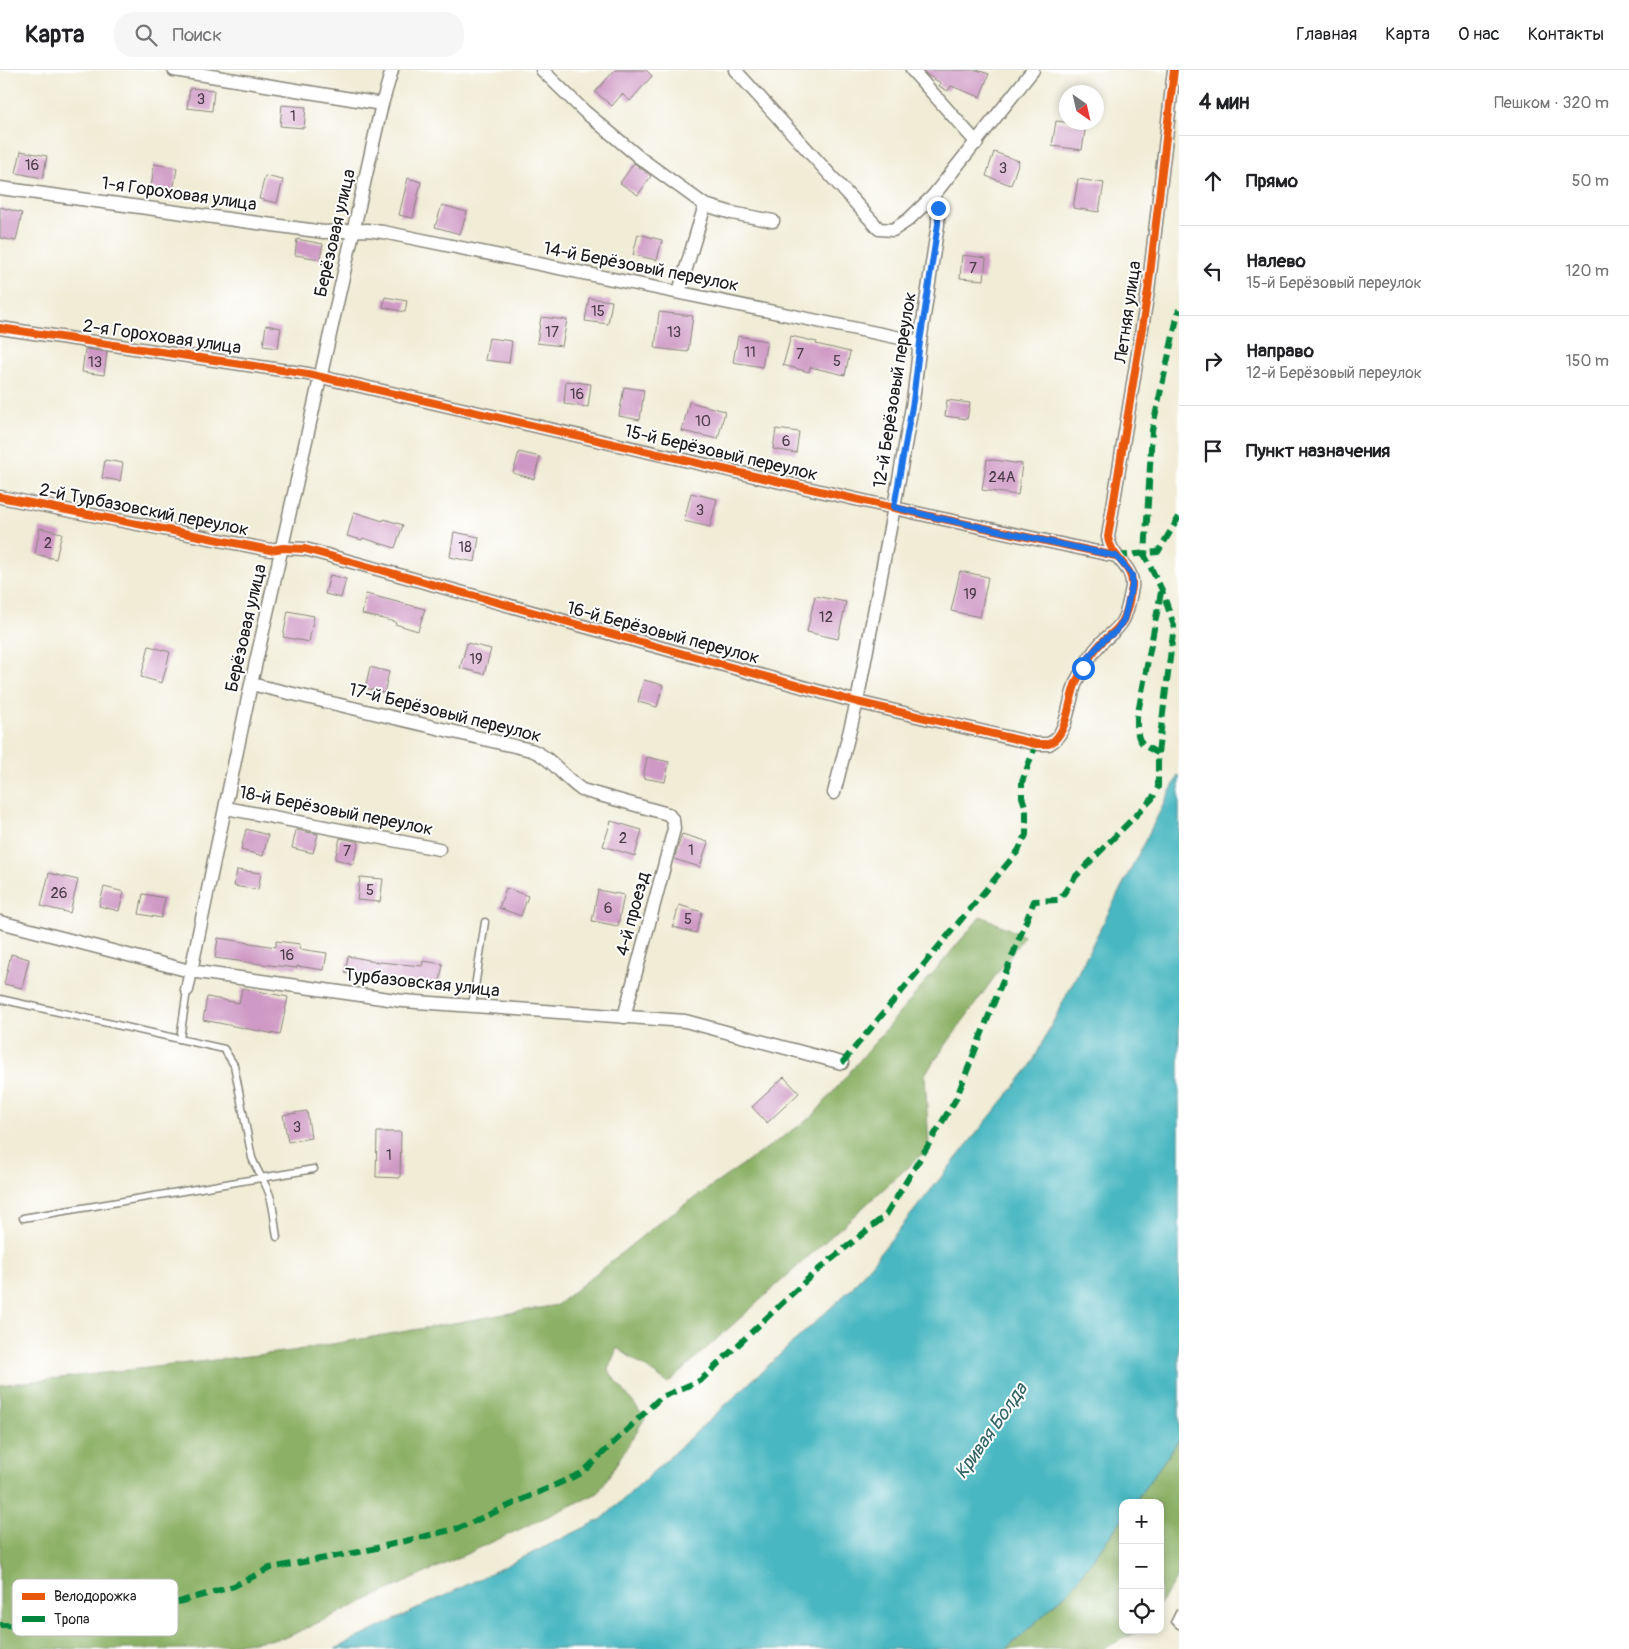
<!DOCTYPE html>
<html lang="ru">
<head>
<meta charset="utf-8">
<style>
	:root { --surface:#fff; --page:#f6f6f6; --text:#202124; --muted:#757577; --line:#e0e0e0 }
	body { margin:0; font-family:Pangolin,sans-serif; background:var(--page); color:var(--text) }
	.controls { position:absolute; right:15px; bottom:15px; display:grid; overflow:hidden; border-radius:10px; box-shadow:0 2px 8px #0003 }
	.controls button { width:45px; height:45px; display:grid; place-items:center; padding:0; border:0; border-bottom:1px solid var(--line); background:var(--surface); color:var(--text); font:25px sans-serif }
	.compass { position:absolute; left:1059px; top:15px; width:45px; height:45px; border-radius:50%; background:var(--surface); box-shadow:0 2px 8px #0003; rotate:146deg }
	.stop { position:absolute; width:15px; height:15px; margin:-11px; border:4px solid #1a73e8; border-radius:50%; background:#fff }
	.stop.end { background:#1a73e8; border-color:#fff; box-shadow:0 1px 5px #0008 }
	.list { margin:0; padding:0; list-style:none }
	h2 { display:flex; justify-content:space-between; align-items:center; height:65px; margin:0; padding:0 20px; font-size:21px }
	h2 small { font-size:16px; font-weight:400; color:var(--muted) }
	.list li { display:grid; grid-template-columns:32px 1fr auto; gap:15px; align-items:center; box-sizing:border-box; height:90px; padding:0 20px; border-top:1px solid var(--line) }
	.list b { display:block; font-size:19px; white-space:nowrap }
	.list p { margin:0; font-size:16px; white-space:nowrap; color:var(--muted) }
	.list em { font-size:16px; font-style:normal; color:var(--muted) }
	.icon { flex:none; width:28px; height:28px; fill:none; stroke:currentColor; stroke-width:2; stroke-linecap:round; stroke-linejoin:round }
	.map { position:relative; flex:none; width:1179px; height:1579px; overflow:hidden }
	header { display:flex; align-items:center; gap:30px; box-sizing:border-box; height:70px; padding:0 25px; background:var(--surface); border-bottom:1px solid var(--line) }
	header strong { font-size:24px }
	nav { display:flex; gap:28px; margin-inline-start:auto; font-size:18px }
	.search { width:350px; height:45px; background:var(--page); display:flex; align-items:center; gap:12px; box-sizing:border-box; padding:0 18px; border-radius:20px; color:var(--muted); font-size:19px }
	main { display:flex }
	aside { flex:1; background:var(--surface) }
	.map>svg:first-child { display:block }
</style>
</head>
<body>
<header>
<strong>Карта</strong>
<div class="search"><svg class="icon" aria-label="search" viewBox="0 0 24 24"><circle cx="10" cy="10" r="6"/><path d="M15 15l6 6"/></svg>Поиск</div>
<nav><a>Главная</a><a>Карта</a><a>О нас</a><a>Контакты</a></nav>
</header>
<main>
<div class="map">
<svg width="1179" height="1579" viewBox="0 0 1179 1579">
	<rect width="100%" height="100%" fill="#fff"/>
	<filter id="ink" filterUnits="userSpaceOnUse"><feTurbulence type="fractalNoise" baseFrequency=".02" numOctaves="2"/><feDisplacementMap in="SourceGraphic" scale="10" xChannelSelector="R" yChannelSelector="G"/><feConvolveMatrix kernelMatrix="1 2 1 2 8 2 1 2 1" color-interpolation-filters="sRGB"/></filter>
	<filter id="wash" filterUnits="userSpaceOnUse"><feTurbulence type="fractalNoise" baseFrequency=".0096" numOctaves="4" result="noise"/><feDisplacementMap in="SourceGraphic" scale="20" xChannelSelector="R" yChannelSelector="G"/><feGaussianBlur stdDeviation="1.12" result="paint"/><feColorMatrix in="noise" values="0 0 0 0 0 0 0 0 0 0 0 0 0 0 0 0 0 1.4 0 .05"/><feComposite in="paint" operator="in"/></filter>
	<g filter="url(#wash)">
		<rect width="100%" height="100%" fill="#f0ecd6"/>
		<g fill="#8cb166" stroke="#546641">
			<polygon points="981,846 1024,866 925,1004 929,1078 668,1313 617,1278 608,1300 645,1348 598,1423 285,1568 196,1579 0,1579 0,1315 292,1281 557,1235 661,1151 812,1047"/>
			<polygon points="1179,1370 1179,1505 1160,1534 1160,1433 1134,1433"/>
			<polygon points="1123,1448 1123,1560 1140,1560 1103,1579 1007,1579 1070,1520"/>
		</g>
		<polygon fill="#48b7c1" stroke="#326a6e" points="1179,704 1179,1370 1134,1433 1123,1433 1123,1448 1070,1520 1007,1579 335,1579 602,1449 851,1219 1030,997"/>
		<g id="blocks">
			<g fill="#cf99c5">
				<polygon points="615,0 646,0 652,6 630,31 622,24 612,36 595,22"/>
				<polygon points="923,0 977,0 989,4 980,27 951,16 948,21 939,16 941,13 927,5"/>
				<polygon points="190,18 214,20 212,41 187,38"/>
				<polygon points="282,35 306,37 304,58 280,56"/>
				<polygon points="1056,51 1086,55 1082,80 1052,76"/>
				<polygon points="21,81 47,86 43,108 16,103"/>
				<polygon points="994,82 1019,91 1011,115 986,106"/>
				<polygon points="634,93 651,106 638,125 620,113"/>
				<polygon points="154,94 177,98 173,122 151,118"/>
				<polygon points="265,106 283,110 277,133 259,129"/>
				<polygon points="408,108 421,112 413,148 399,145"/>
				<polygon points="1078,109 1104,113 1099,142 1073,138"/>
				<polygon points="442,135 467,142 460,164 435,157"/>
				<polygon points="0,137 22,143 16,171 0,168"/>
				<polygon points="638,164 662,170 657,190 633,185"/>
				<polygon points="297,169 323,174 320,189 295,185"/>
				<polygon points="962,185 986,188 984,210 960,208"/>
				<polygon points="385,227 407,231 405,242 383,237"/>
				<polygon points="589,228 612,231 608,254 585,251"/>
				<polygon points="659,242 693,246 688,282 655,278"/>
				<polygon points="541,247 567,250 562,276 537,273"/>
				<polygon points="266,255 281,258 278,278 263,276"/>
				<polygon points="738,266 767,271 762,297 733,292"/>
				<polygon points="791,266 817,272 816,274 850,282 845,305 810,297 809,302 783,295"/>
				<polygon points="489,268 512,271 509,293 485,290"/>
				<polygon points="85,279 107,282 104,305 82,302"/>
				<polygon points="566,311 591,314 588,337 564,334"/>
				<polygon points="624,317 644,320 640,350 619,346"/>
				<polygon points="947,330 970,333 967,349 945,346"/>
				<polygon points="689,332 725,341 718,369 682,361"/>
				<polygon points="776,359 799,362 796,383 773,379"/>
				<polygon points="519,382 540,387 534,409 513,403"/>
				<polygon points="987,389 1022,394 1018,425 982,420"/>
				<polygon points="105,390 123,393 120,411 102,408"/>
				<polygon points="691,423 717,429 710,457 684,451"/>
				<polygon points="354,442 383,451 384,449 403,455 395,478 363,468 362,470 347,466"/>
				<polygon points="40,458 62,463 56,489 35,484"/>
				<polygon points="454,462 479,467 475,492 450,487"/>
				<polygon points="960,501 988,507 980,547 951,541"/>
				<polygon points="330,505 346,509 341,528 325,524"/>
				<polygon points="366,524 425,539 418,561 395,554 396,552 362,544"/>
				<polygon points="815,526 846,532 838,569 807,562"/>
				<polygon points="288,541 314,546 309,572 283,567"/>
				<polygon points="467,573 491,579 484,604 460,598"/>
				<polygon points="149,576 170,582 162,613 141,607"/>
				<polygon points="370,597 389,602 384,623 365,618"/>
				<polygon points="644,610 663,615 657,637 638,632"/>
				<polygon points="647,687 669,692 665,712 643,708"/>
				<polygon points="611,751 642,760 635,786 603,776"/>
				<polygon points="246,759 268,765 263,786 241,780"/>
				<polygon points="296,760 318,764 313,783 292,778"/>
				<polygon points="682,764 708,772 700,797 674,789"/>
				<polygon points="340,768 359,772 353,794 335,789"/>
				<polygon points="237,800 261,803 258,820 234,816"/>
				<polygon points="49,803 78,810 70,843 41,836"/>
				<polygon points="360,807 383,809 380,832 357,830"/>
				<polygon points="104,817 124,822 119,841 99,836"/>
				<polygon points="506,818 528,826 521,846 499,838"/>
				<polygon points="598,820 624,825 618,856 592,851"/>
				<polygon points="143,824 165,828 161,848 139,844"/>
				<polygon points="679,835 702,842 696,863 673,857"/>
				<polygon points="218,868 276,877 276,871 300,874 299,879 327,883 324,900 297,896 297,898 261,894 215,888"/>
				<polygon points="11,884 29,889 22,918 4,914"/>
				<polygon points="348,886 369,890 369,891 422,896 423,891 443,894 439,917 419,913 419,912 365,907 345,903"/>
				<polygon points="242,918 288,927 280,965 203,950 207,927 239,933"/>
				<polygon points="784,1007 799,1023 767,1053 752,1037"/>
				<polygon points="307,1041 311,1068 288,1072 283,1045"/>
				<polygon points="377,1062 401,1062 400,1108 376,1107"/>
			</g>
		</g>
	</g>
	<g filter="url(#ink)">
		<use href="#blocks" fill-opacity="0" stroke="#868479" stroke-width="1"/>
		<g fill="none" stroke-linecap="round" stroke-linejoin="round">
			<defs>
				<g id="lane">
					<path d="M0,929L224,979L234,995L252,1088C256,1098 261,1106 266,1116C274,1131 274,1151 277,1167"/>
					<polyline points="472,936 485,852"/>
					<polyline points="180,969 187,920"/>
					<polyline points="23,1148 314,1099"/>
					<polyline points="1179,1543 1175,1551 1179,1555"/>
				</g>
				<g id="street">
					<polyline points="174,0 382,34"/>
					<polyline points="542,0 584,41 640,88 705,135 732,143 773,151"/>
					<polyline points="735,0 879,159 893,160 908,150 933,126 1033,0"/>
					<polyline points="912,0 977,73"/>
					<polyline points="0,118 324,162 367,160 383,162 920,272"/>
					<polyline points="679,222 705,135"/>
					<polyline points="0,258 308,304 934,447 1116,486"/>
					<path d="M0,427L270,480L283,478L305,479L857,632L1036,674H1049C1069,664 1068,629 1077,610C1084,596 1091,583 1102,572C1110,564 1118,560 1123,550C1128,541 1130,527 1132,517C1134,495 1111,489 1108,467L1148,221L1174,0"/>
					<path d="M251,614L531,680C551,687 564,708 582,720L668,744L673,750L674,759L624,947"/>
					<polyline points="834,723 857,632 894,437 913,331 920,272 938,154 938,138 933,126"/>
					<polyline points="226,738 439,779"/>
					<polyline points="0,852 190,901 403,931 685,951 842,993"/>
					<polyline points="187,920 251,614 382,34 392,0"/>
				</g>
			</defs>
			<use href="#lane" stroke="#868479" stroke-width="9"/>
			<use href="#street" stroke="#868479" stroke-width="15"/>
			<use href="#lane" stroke="#fff" stroke-width="6"/>
			<use href="#street" stroke="#fff" stroke-width="12"/>
			<g stroke="#00873e" stroke-width="6" stroke-dasharray="12 6" stroke-linecap="butt">
				<polyline points="1116,486 1158,482 1179,447"/>
				<path d="M1158,683C1138,673 1137,671 1137,648L1161,522"/>
				<polyline points="842,993 1018,781 1026,765 1026,739 1022,727 1022,712 1036,674"/>
				<polyline points="0,1555 53,1556 137,1544 234,1516 270,1498 364,1481 459,1458 582,1403 660,1328 701,1310 813,1204 886,1145 956,1029 1034,831 1059,830 1076,806 1152,729 1158,717 1158,683 1174,556 1162,520 1145,486 1152,360 1179,239"/>
			</g>
			<defs>
				<g id="cycleway">
					<polyline points="0,258 308,304 934,447 1116,486"/>
					<path d="M0,427L270,480L283,478L305,479L857,632L1036,674H1049C1069,664 1068,629 1077,610C1084,596 1091,583 1102,572C1110,564 1118,560 1123,550C1128,541 1130,527 1132,517C1134,495 1111,489 1108,467L1148,221L1174,0"/>
				</g>
			</defs>
			<use href="#cycleway" stroke="#fff" stroke-width="11"/>
			<use href="#cycleway" stroke="#e8590c" stroke-width="8"/>
		</g>
	</g>
	<g fill="none" stroke-linecap="round" stroke-linejoin="round" filter="url(#ink)">
		<polyline stroke="#1a73e8" stroke-width="6" points="938,138 938,154 920,272 913,331 894,437 934,447 1116,486 1132,505 1132,516 1124,549 1116,561 1104,570 1091,584 1083,598"/>
	</g>
	<g text-anchor="middle" dominant-baseline="central" stroke-width="4" stroke-linejoin="round" paint-order="stroke">
		<g font-size="15" fill="#493b46">
			<text x="201" y="29">3</text>
			<text x="293" y="46">1</text>
			<text x="32" y="95">16</text>
			<text x="1003" y="98">3</text>
			<text x="973" y="198">7</text>
			<text x="598" y="241">15</text>
			<text x="552" y="262">17</text>
			<text x="674" y="262">13</text>
			<text x="750" y="282">11</text>
			<text x="800" y="284">7</text>
			<text x="837" y="291">5</text>
			<text x="95" y="292">13</text>
			<text x="577" y="324">16</text>
			<text x="703" y="351">10</text>
			<text x="786" y="371">6</text>
			<text x="1002" y="407">24А</text>
			<text x="700" y="440">3</text>
			<text x="48" y="473">2</text>
			<text x="465" y="477">18</text>
			<text x="970" y="524">19</text>
			<text x="826" y="547">12</text>
			<text x="476" y="589">19</text>
			<text x="623" y="768">2</text>
			<text x="691" y="780">1</text>
			<text x="347" y="781">7</text>
			<text x="370" y="820">5</text>
			<text x="59" y="823">26</text>
			<text x="608" y="838">6</text>
			<text x="688" y="849">5</text>
			<text x="287" y="885">16</text>
			<text x="297" y="1057">3</text>
			<text x="389" y="1085">1</text>
		</g>
		<g font-size="18" fill="#1c1c1c" stroke="#fff">
			<text transform="translate(179 124) rotate(8)">1-я Гороховая улица</text>
			<text transform="translate(335 163) rotate(-77)">Берёзовая улица</text>
			<text transform="translate(641 197) rotate(11)">14-й Берёзовый переулок</text>
			<text transform="translate(1128 242) rotate(-82)">Летняя улица</text>
			<text transform="translate(162 267) rotate(8)">2-я Гороховая улица</text>
			<text transform="translate(895 320) rotate(-81)">12-й Берёзовый переулок</text>
			<text transform="translate(721 383) rotate(13)">15-й Берёзовый переулок</text>
			<text transform="translate(144 440) rotate(11)">2-й Турбазовский переулок</text>
			<text transform="translate(246 558) rotate(-77)">Берёзовая улица</text>
			<text transform="translate(663 563) rotate(15)">16-й Берёзовый переулок</text>
			<text transform="translate(445 643) rotate(14)">17-й Берёзовый переулок</text>
			<text transform="translate(336 741) rotate(11)">18-й Берёзовый переулок</text>
			<text transform="translate(633 844) rotate(-75)">4-й проезд</text>
			<text transform="translate(422 913) rotate(6)">Турбазовская улица</text>
		</g>
		<g font-size="19" font-style="italic" fill="#306266" stroke="#fff">
			<text transform="translate(991 1361) rotate(-55)">Кривая Болда</text>
		</g>
	</g>
	<rect x="12" y="1509" width="166" height="57" rx="8" fill="#fff" stroke="#bbb" stroke-width="1"/>
	<rect x="22" y="1523" width="23" height="7" fill="#e8590c"/>
	<rect x="22" y="1546" width="23" height="6" fill="#00873e"/>
	<g font-size="14" fill="#1c1c1c">
		<text x="54" y="1531">Велодорожка</text>
		<text x="54" y="1554">Тропа</text>
	</g>
</svg>
<div class="controls">
<button>+</button>
<button>−</button>
<button><svg class="icon" aria-label="locate" viewBox="0 0 24 24"><circle cx="12" cy="12" r="6"/><path d="M12 2v4M12 18v4M2 12h4M18 12h4"/></svg></button>
</div>
<svg class="compass" viewBox="-18 -18 36 36"><path d="M0-13l5 13h-10z" fill="#e53935"/><path d="M0 13l5-13h-10z" fill="#757577"/></svg>
<div class="stop" style="left:1083px;top:598px"></div>
<div class="stop end" style="left:938px;top:138px"></div>
</div>
<aside>
<h2>4 мин<small>Пешком · 320 m</small></h2>
<ul class="list">
<li><svg class="icon" aria-label="ahead" viewBox="0 0 24 24"><path d="M12 20V5M6 11l6-6 6 6"/></svg><div><b>Прямо</b></div><em>50 m</em></li>
<li><svg class="icon" aria-label="left" viewBox="0 0 24 24"><path d="M17 20v-9H6M10 6l-5 5 5 5"/></svg><div><b>Налево</b><p>15-й Берёзовый переулок</p></div><em>120 m</em></li>
<li><svg class="icon" aria-label="right" viewBox="0 0 24 24"><path d="M7 20v-9h11M14 6l5 5-5 5"/></svg><div><b>Направо</b><p>12-й Берёзовый переулок</p></div><em>150 m</em></li>
<li><svg class="icon" aria-label="arrive" viewBox="0 0 24 24"><path d="M6 21V4h12l-3 4 3 4H6"/></svg><div><b>Пункт назначения</b></div></li>
</ul>
</aside>
</main>
</body>
</html>
